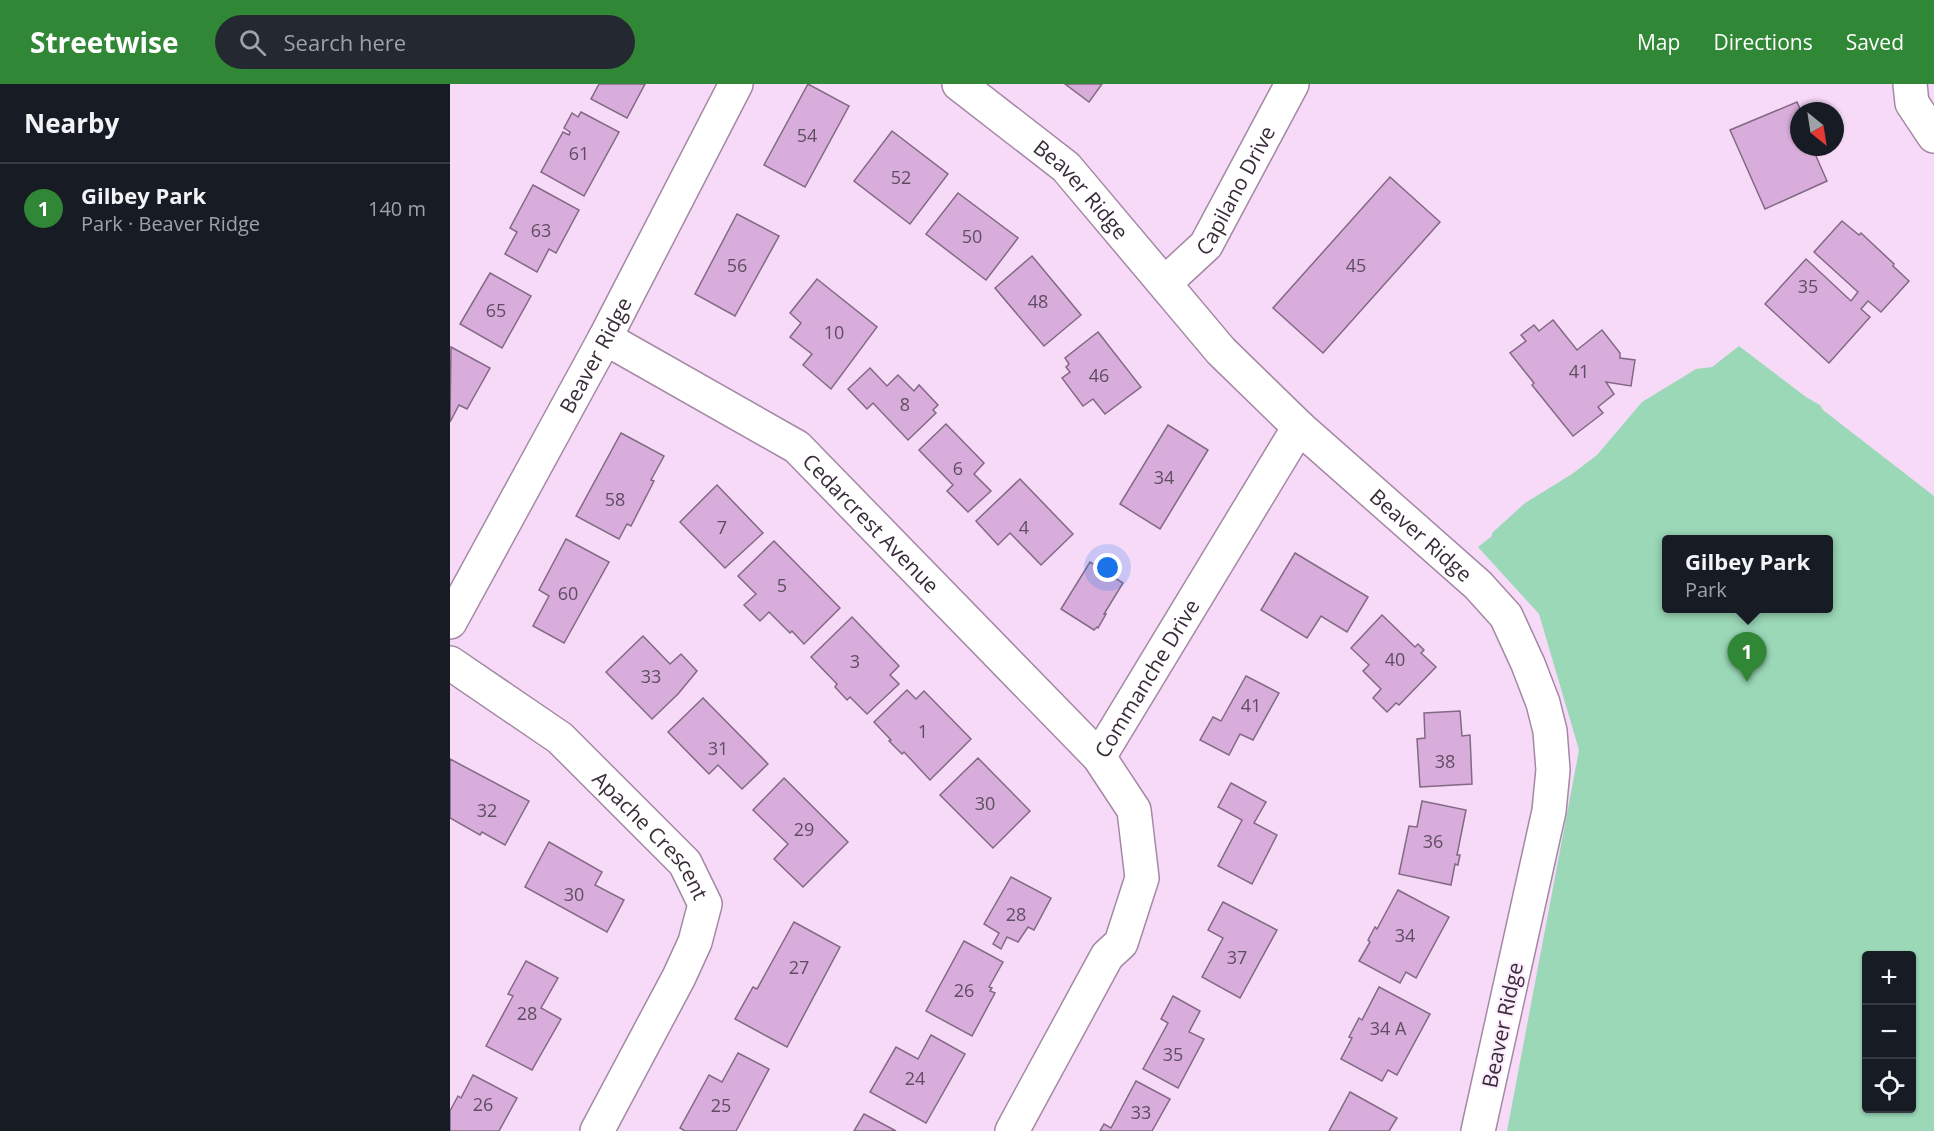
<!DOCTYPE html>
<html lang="en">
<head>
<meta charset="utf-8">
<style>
	:root { --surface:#171b24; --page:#242831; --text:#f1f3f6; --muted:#9ea1a6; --line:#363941; --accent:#308735 }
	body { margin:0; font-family:"Open Sans",sans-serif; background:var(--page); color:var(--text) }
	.controls { position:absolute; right:18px; bottom:18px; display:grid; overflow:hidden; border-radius:6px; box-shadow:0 2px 4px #0004 }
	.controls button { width:54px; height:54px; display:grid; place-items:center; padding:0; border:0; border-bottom:2px solid var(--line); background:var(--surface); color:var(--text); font:30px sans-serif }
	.compass { position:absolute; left:1340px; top:18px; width:54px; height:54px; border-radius:50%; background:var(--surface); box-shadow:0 2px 4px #0004; rotate:150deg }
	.you { position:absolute; left:658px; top:484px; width:21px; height:21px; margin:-15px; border:4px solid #fff; border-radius:50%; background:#1a73e8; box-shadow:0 0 0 9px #1a73e833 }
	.badge { display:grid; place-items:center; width:39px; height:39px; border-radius:50%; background:var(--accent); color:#fff; font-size:20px; font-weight:700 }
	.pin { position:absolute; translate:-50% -50px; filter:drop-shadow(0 2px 3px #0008) }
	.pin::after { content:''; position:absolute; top:32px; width:21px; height:18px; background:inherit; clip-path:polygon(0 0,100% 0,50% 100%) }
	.popup { position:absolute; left:1212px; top:451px; width:171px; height:78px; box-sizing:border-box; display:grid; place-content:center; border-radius:6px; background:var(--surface); filter:drop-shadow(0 2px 4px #0005); font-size:20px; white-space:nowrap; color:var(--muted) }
	.popup b { font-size:22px; color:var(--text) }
	.popup::after { content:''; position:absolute; left:50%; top:100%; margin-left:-12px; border:12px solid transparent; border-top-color:var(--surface) }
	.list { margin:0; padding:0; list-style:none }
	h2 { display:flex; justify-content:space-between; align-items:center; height:78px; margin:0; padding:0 24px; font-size:26px }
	h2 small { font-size:20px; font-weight:400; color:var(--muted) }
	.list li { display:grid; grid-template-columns:39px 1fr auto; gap:18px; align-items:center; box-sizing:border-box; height:90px; padding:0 24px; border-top:2px solid var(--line) }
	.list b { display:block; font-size:22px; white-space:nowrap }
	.list p { margin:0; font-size:20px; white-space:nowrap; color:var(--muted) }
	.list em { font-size:20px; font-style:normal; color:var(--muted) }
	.icon { flex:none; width:33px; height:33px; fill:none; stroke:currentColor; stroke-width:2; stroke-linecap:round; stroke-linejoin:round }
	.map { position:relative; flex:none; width:1484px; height:1047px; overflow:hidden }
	header { display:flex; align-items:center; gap:36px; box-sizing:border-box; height:84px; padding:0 30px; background:var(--accent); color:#fff }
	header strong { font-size:28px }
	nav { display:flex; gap:33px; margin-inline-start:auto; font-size:21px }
	.search { width:420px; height:54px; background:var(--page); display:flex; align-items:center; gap:15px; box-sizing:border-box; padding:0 21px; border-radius:33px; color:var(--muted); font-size:22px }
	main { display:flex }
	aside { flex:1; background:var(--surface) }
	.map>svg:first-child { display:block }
</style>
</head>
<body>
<header>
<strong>Streetwise</strong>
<div class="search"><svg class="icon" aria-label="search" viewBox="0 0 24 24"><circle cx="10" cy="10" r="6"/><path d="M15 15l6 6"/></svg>Search here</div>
<nav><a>Map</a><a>Directions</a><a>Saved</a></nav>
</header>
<main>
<aside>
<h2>Nearby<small></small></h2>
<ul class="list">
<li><span class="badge">1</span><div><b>Gilbey Park</b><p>Park · Beaver Ridge</p></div><em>140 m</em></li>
</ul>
</aside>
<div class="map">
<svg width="1484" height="1047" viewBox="0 0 1484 1047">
	<rect width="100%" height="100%" fill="#f7daf8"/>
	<path fill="#9bd8b8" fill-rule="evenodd" d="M1289,262L1356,313L1370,321L1373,326L1484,412V1047H1057L1129,666L1089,530L1028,463L1042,452V449L1075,419L1122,390L1147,371L1192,318L1246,285L1262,283ZM1216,456H1378V524H1216ZM1416,872H1462V1024H1416Z"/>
	<g fill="#d8addb" stroke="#826984" stroke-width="1.5">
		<polygon points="149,0 195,0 177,34 141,15"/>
		<polygon points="358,0 399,22 355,103 314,81"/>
		<polygon points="615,0 652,0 639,18"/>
		<polygon points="1347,18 1351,27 1349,27 1349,63 1362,63 1377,97 1315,125 1280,46"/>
		<polygon points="131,28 169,48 134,112 91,88 113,48 119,51 120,48 114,44 122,29 128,33"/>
		<polygon points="442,47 498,90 460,140 404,97"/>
		<polygon points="940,93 990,138 873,269 823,224"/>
		<polygon points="83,101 129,126 106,169 99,165 87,188 55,170 67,148 60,144"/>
		<polygon points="508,109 568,154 536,196 476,150"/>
		<polygon points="287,130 329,152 285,232 245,210"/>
		<polygon points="1392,137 1409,151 1411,149 1444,180 1443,182 1459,197 1431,228 1418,217 1411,225 1420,233 1379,279 1315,220 1356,175 1401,217 1408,208 1364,168"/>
		<polygon points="582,172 631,231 594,262 545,204"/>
		<polygon points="40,189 81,212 52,264 10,240"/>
		<polygon points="367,195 427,243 381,305 353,281 362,270 340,253 351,239 340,229"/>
		<polygon points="1103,236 1127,266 1152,246 1170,269 1170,274 1185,276 1181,302 1156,298 1164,310 1148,323 1153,329 1123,352 1082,301 1084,299 1060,269 1076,257 1071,251 1084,241 1089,247"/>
		<polygon points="648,248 691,303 655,330 643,315 633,322 612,294 620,288 616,283 619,280 615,274"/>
		<polygon points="1,263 40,284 17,325 9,321 0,338"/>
		<polygon points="420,284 437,302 448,291 464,307 469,301 488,321 483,326 486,329 458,356 423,319 417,325 398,305"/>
		<polygon points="496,340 534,379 524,390 541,407 518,428 497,407 503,401 469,366"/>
		<polygon points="718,341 758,366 710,445 670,420"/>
		<polygon points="171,349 214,372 201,396 204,397 181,442 177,440 169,455 126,432"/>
		<polygon points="570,395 623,450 591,481 560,449 548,461 526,437"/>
		<polygon points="267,401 313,449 275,484 230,438"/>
		<polygon points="116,455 159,478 114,559 83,542 99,512 89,506"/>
		<polygon points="324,457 390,524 354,560 342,547 340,549 319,528 310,537 294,521 306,510 288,492"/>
		<polygon points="845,469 918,513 897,548 871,532 857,554 811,526"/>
		<polygon points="640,478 673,499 654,530 656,530 648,544 647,543 644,546 611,525"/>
		<polygon points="932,531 965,563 968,560 974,566 971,569 986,583 949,621 946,619 937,628 923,614 931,605 913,587 919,581 901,564"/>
		<polygon points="402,533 449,582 440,591 449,600 417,630 400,613 397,616 385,603 387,600 361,573"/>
		<polygon points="193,552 220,580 231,570 247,587 228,610 202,635 156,588"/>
		<polygon points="796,592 829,609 803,656 790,650 779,671 750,656 763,633 771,637"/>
		<polygon points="457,606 466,615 474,607 521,655 480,696 454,668 452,670 439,657 441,656 424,638"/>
		<polygon points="253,614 318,680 292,705 268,681 259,690 218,648"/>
		<polygon points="1010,627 1012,652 1020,651 1022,700 970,703 967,655 975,654 974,629"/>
		<polygon points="528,674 580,727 543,764 490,711"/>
		<polygon points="0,675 79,717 55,761 32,748 30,751 0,734"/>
		<polygon points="334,694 398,758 353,803 324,775 338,760 303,726"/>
		<polygon points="781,699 816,718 804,739 827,751 802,800 768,782 792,736 768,723"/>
		<polygon points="972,717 1016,726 1007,771 1010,771 1008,781 1005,780 1001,801 949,790 959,742 967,743"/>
		<polygon points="99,758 152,788 145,801 174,816 157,848 75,803"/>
		<polygon points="561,793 601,814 584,846 578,843 568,858 557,853 551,865 543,860 549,849 534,840"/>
		<polygon points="948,806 999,833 966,894 956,888 950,899 909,877 920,858 918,856 925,843 927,845"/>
		<polygon points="773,818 827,846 790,914 752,893 773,854 758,846"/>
		<polygon points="344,838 390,863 337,963 285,935 303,903 307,905"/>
		<polygon points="514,857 553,878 539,903 542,904 540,907 545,909 522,952 476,927"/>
		<polygon points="76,877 108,894 91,924 111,935 82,986 36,962 63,912 58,910"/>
		<polygon points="929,903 980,930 947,991 938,986 932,997 891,975 902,954 899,953 909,934 912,936"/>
		<polygon points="723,912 750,927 739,948 754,955 728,1004 693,985 718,939 711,935"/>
		<polygon points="481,951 515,970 476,1039 420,1008 446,963 468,975"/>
		<polygon points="288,969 319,985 286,1047 235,1047 230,1044 259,991 272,998"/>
		<polygon points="23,991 67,1014 49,1047 0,1047 0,1027 8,1012 11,1014"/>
		<polygon points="686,997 720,1015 702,1047 650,1047 654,1040 661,1044"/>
		<polygon points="900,1008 947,1034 939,1047 879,1047"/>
		<polygon points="414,1030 446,1047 404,1047"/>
	</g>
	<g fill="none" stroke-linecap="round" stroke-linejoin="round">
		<defs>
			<g id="minor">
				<path id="s1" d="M509,0L616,83L771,267L849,343L1028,501L1056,532L1078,580L1093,619L1100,647L1103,686L1099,727L1028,1047"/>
				<polyline points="1460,0 1462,19 1484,52"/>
				<path id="s2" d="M715,199L756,161L842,0"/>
				<path id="s3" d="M155,254L347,363L649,673L684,726L692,794L671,859L657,872L562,1047"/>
				<path id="s4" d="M0,538L155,254L286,0"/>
				<path id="s5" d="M0,579L110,654L235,779L255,820L245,858L229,893L147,1047"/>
				<path id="s6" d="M649,673L849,343"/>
			</g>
		</defs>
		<use href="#minor" stroke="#a389a4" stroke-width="36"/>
		<use href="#minor" stroke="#fff" stroke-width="33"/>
	</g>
	<g text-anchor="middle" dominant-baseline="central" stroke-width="4.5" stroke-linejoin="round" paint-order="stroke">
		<g font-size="18" fill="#604d62">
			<text x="357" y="51">54</text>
			<text x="129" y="69">61</text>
			<text x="451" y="93">52</text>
			<text x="91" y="146">63</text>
			<text x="522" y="152">50</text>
			<text x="287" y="181">56</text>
			<text x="906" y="181">45</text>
			<text x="1358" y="202">35</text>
			<text x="588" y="217">48</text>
			<text x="46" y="226">65</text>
			<text x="384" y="248">10</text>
			<text x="1129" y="287">41</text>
			<text x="649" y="291">46</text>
			<text x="455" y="320">8</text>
			<text x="508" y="384">6</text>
			<text x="714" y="393">34</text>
			<text x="165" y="415">58</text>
			<text x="272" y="443">7</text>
			<text x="574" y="443">4</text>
			<text x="332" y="501">5</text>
			<text x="118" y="509">60</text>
			<text x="945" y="575">40</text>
			<text x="405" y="577">3</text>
			<text x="201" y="592">33</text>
			<text x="801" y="621">41</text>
			<text x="473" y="647">1</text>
			<text x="268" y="664">31</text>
			<text x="995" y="677">38</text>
			<text x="535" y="719">30</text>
			<text x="37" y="726">32</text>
			<text x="354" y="745">29</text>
			<text x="983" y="757">36</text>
			<text x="124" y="810">30</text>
			<text x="566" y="830">28</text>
			<text x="955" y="851">34</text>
			<text x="787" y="873">37</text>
			<text x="349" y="883">27</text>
			<text x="514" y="906">26</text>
			<text x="77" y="929">28</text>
			<text x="938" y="944">34 A</text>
			<text x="723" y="970">35</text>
			<text x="465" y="994">24</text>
			<text x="33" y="1020">26</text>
			<text x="271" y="1021">25</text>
			<text x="691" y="1028">33</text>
		</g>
		<g font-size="21" fill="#382d39" stroke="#fdecfe">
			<text stroke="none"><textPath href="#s2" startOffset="118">Capilano Drive</textPath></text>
			<text stroke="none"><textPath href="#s1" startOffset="162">Beaver Ridge</textPath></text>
			<text stroke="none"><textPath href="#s4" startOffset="304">Beaver Ridge</textPath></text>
			<text stroke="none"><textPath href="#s3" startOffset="327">Cedarcrest Avenue</textPath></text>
			<text stroke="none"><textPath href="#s1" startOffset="648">Beaver Ridge</textPath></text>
			<text stroke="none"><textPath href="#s6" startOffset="92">Commanche Drive</textPath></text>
			<text stroke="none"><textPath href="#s5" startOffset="267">Apache Crescent</textPath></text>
			<text transform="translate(1052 941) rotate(-78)">Beaver Ridge</text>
		</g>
	</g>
</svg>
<div class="controls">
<button>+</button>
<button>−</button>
<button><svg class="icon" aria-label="locate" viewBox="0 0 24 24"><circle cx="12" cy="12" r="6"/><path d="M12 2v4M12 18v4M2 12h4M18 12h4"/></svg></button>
</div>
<svg class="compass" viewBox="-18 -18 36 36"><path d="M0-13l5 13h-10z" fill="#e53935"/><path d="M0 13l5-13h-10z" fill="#9ea1a6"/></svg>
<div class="you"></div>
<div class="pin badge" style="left:1297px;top:598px">1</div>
<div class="popup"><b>Gilbey Park</b>Park</div>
</div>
</main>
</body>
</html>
